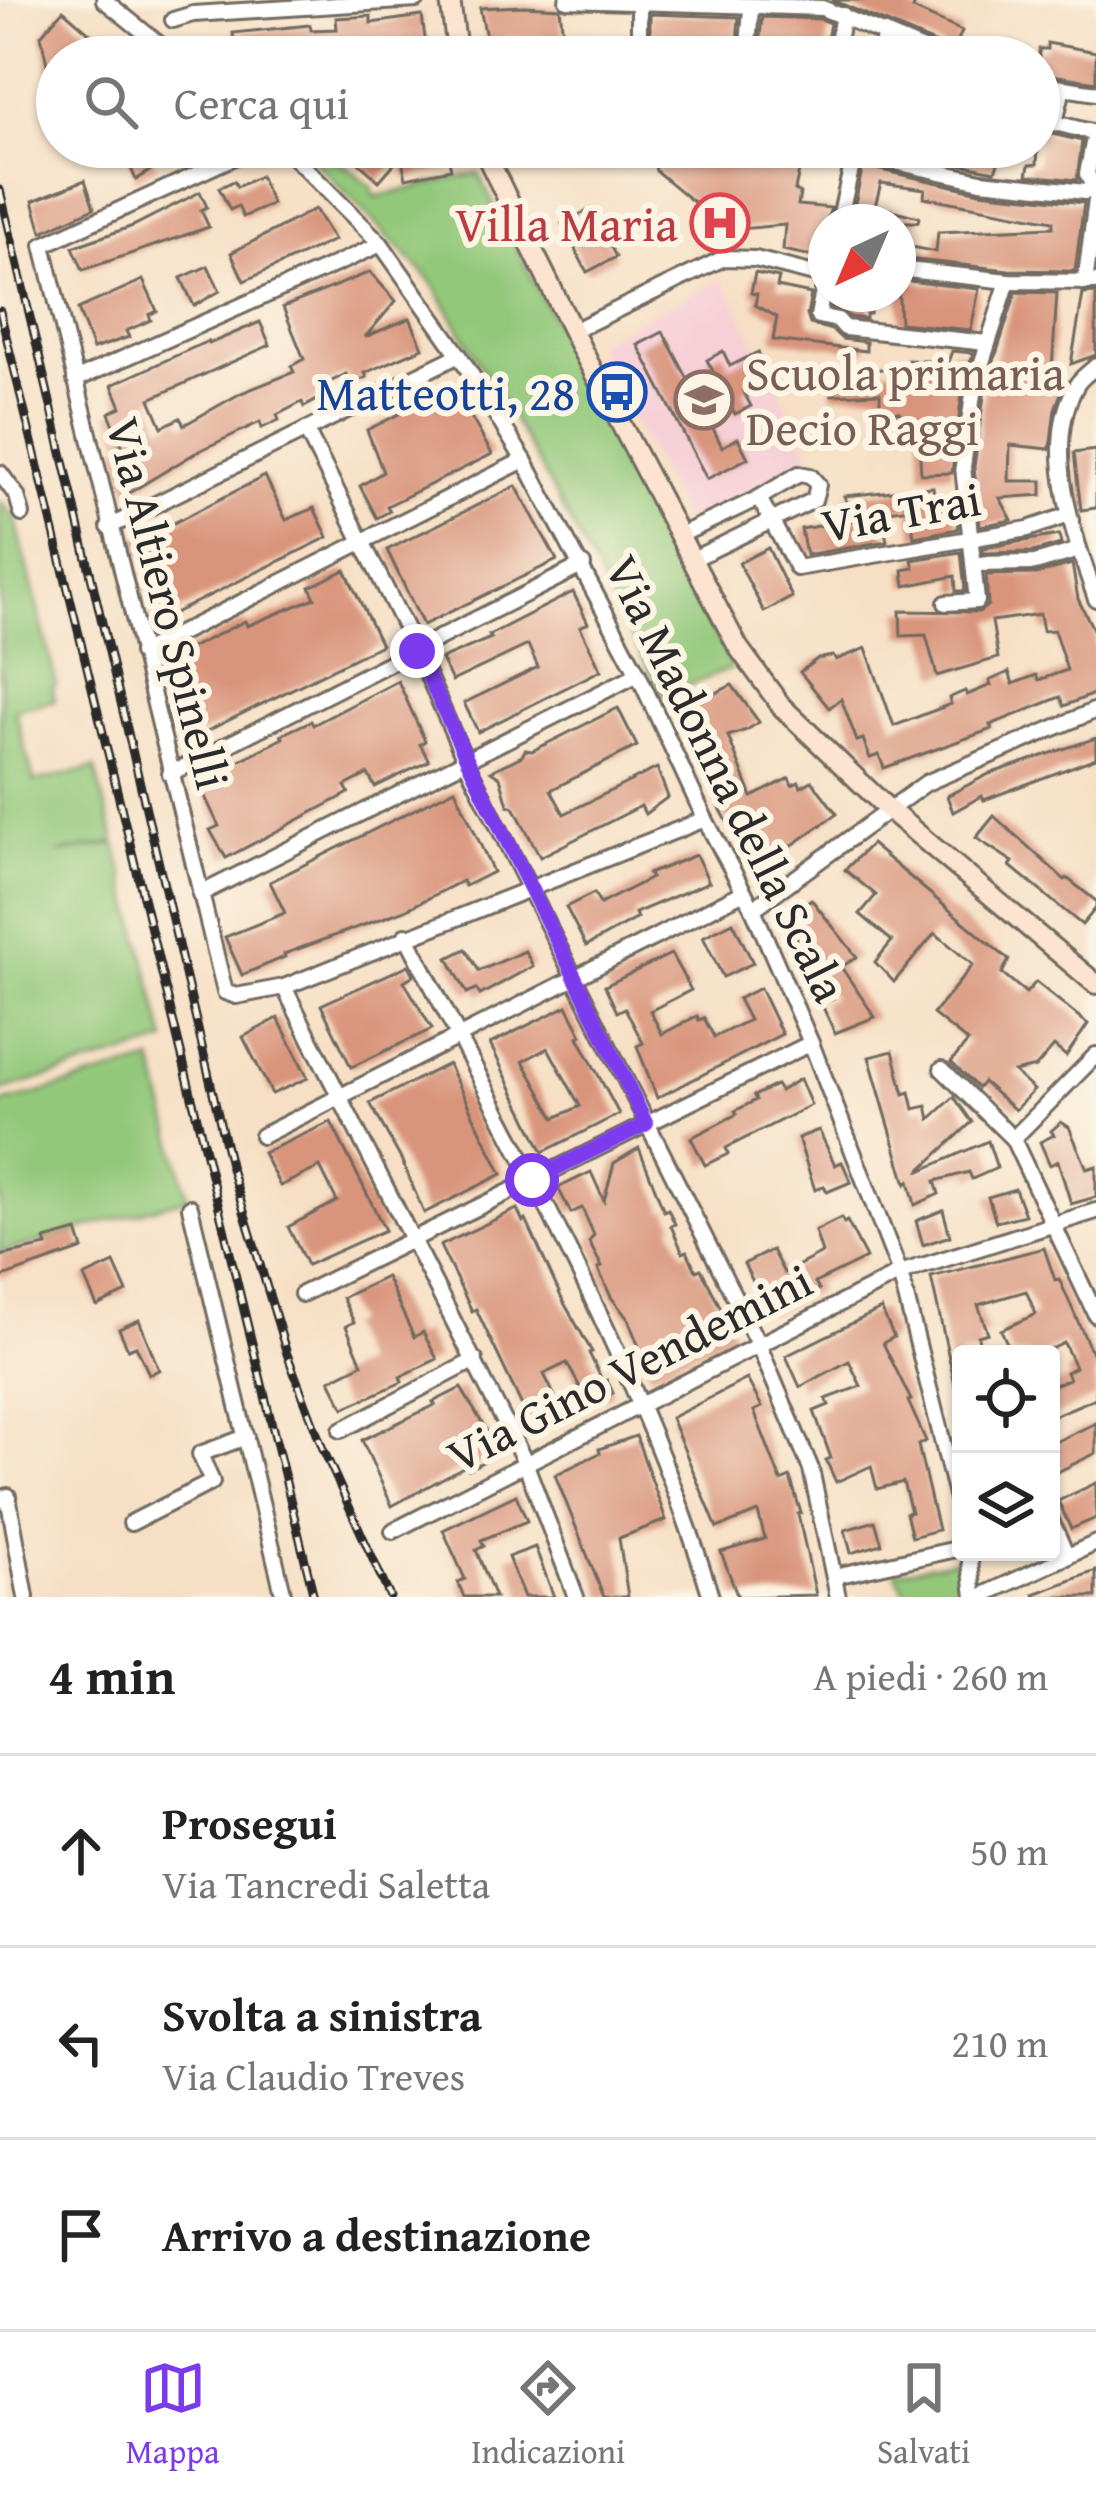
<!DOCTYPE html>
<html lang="it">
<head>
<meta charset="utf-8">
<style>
	:root { --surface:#fff; --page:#f6f6f6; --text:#222; --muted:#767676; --line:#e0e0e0; --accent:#7c3aed }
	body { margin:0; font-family:"Gentium Book Plus",serif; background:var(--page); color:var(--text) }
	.controls { position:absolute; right:36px; bottom:36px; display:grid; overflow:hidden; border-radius:12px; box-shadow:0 3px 9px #0004 }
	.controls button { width:108px; height:108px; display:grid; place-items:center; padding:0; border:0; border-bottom:3px solid var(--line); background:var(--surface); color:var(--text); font:60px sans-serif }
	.compass { position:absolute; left:808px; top:204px; width:108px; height:108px; border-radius:50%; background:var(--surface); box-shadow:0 3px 9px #0004; rotate:224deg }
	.stop { position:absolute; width:36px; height:36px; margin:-27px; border:9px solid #7c3aed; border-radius:50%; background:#fff }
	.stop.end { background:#7c3aed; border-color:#fff; box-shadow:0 3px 12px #0008 }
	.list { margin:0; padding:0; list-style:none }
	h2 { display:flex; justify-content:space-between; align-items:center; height:156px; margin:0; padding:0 48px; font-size:51px }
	h2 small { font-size:39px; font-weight:400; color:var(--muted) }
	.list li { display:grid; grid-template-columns:78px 1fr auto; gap:36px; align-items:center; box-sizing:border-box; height:192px; padding:0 48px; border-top:3px solid var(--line) }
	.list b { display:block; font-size:45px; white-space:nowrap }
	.list p { margin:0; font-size:39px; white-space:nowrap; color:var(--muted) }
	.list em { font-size:39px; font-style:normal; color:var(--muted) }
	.icon { flex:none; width:66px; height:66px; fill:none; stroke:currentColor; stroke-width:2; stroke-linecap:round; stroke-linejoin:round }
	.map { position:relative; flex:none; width:1096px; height:1597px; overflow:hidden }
	.search { position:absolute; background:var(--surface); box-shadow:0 3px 9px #0004; left:36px; right:36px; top:36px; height:132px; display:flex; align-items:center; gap:30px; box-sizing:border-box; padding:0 42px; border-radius:66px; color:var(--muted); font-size:45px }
	.sheet { height:732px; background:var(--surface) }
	nav { display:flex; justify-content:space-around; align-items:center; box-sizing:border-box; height:168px; border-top:3px solid var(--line); background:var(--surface); font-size:33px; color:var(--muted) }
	nav a { display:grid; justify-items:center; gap:6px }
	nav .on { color:var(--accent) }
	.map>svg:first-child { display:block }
</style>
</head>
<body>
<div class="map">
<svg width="1096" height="1597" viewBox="0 0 1096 1597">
	<rect width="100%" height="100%" fill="#fcf5e5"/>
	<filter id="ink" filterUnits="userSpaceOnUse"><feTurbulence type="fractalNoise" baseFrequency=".00833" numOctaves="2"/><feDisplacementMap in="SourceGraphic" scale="24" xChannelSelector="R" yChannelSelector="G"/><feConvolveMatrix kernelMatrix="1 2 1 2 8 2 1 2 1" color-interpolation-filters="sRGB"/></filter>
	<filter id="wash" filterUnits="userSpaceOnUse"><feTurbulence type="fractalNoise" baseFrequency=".004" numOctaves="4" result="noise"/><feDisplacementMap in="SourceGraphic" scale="48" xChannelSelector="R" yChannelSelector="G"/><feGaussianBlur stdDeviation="2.7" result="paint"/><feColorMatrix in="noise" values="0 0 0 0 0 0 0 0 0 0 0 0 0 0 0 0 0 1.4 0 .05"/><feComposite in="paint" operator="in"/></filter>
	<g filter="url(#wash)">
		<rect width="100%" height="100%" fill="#f6dfc4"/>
		<polygon fill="#f6cfd7" points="722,278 813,458 685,523 594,343"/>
		<g fill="#93c87a" stroke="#5f7a52" stroke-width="3">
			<polygon points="301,147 323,147 372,187 375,197 478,173 732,668 663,696 537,461 432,282"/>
			<polygon points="0,502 15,517 56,682 52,690 55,700 15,710 34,782 95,768 115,842 58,853 116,844 166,1042 0,1091"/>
			<polygon points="153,1061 188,1198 0,1253 0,1104"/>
			<polygon points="957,1559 966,1586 957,1597 908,1597 895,1572"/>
		</g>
		<g id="blocks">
			<g fill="#d9947b" fill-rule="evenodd">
				<polygon points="832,0 916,0 913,9 962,31 951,56 944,47"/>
				<polygon points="524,6 560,8 563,36 570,37 570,54 548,53 549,37 503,37 507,57 490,57 480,8"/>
				<polygon points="63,10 117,57 57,57 57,84 51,84 41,35"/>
				<polygon points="650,14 739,17 737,42 701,43 700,48 650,39"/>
				<polygon points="371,16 371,23 422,16 426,46 372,55 338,56 337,46 312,48 312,57 248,57 234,44 233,33 310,25 311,30 337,29 336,18"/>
				<polygon points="762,17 820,19 830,23 824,57 758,57"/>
				<polygon points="1047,43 1096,52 1096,82 1039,73 1039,49 1047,49"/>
				<polygon points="1039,131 1082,141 1077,180 1027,175 1029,165 1037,164"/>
				<polygon points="122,147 148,147 157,166 136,180"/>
				<polygon points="355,147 446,147 451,169 406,178 401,156 379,181 349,154"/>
				<polygon points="659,147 826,147 823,169 800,166 795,190 800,193 798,205 831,208 826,222 826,259 783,250 785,225 727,230 656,171 652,154 658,155"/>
				<polygon points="922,147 984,156 986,147 1004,147 995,171 919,156"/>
				<polygon points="863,166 979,192 1084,203 1075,271 1009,270 898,258 898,244 936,252 938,232 1053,227 1053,221 924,197 925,189 881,183 875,206 919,217 918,222 851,222"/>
				<polygon points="260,176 272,204 243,217 238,206 230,210 219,188 234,181 237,187"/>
				<polygon points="85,180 94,208 42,232 33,201"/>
				<polygon points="200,192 207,207 201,210 209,227 83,270 73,247 133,226"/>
				<polygon points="315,209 334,240 244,281 231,253"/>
				<polygon points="591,209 616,257 587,272 562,224"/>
				<polygon points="208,266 220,291 194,306 181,278"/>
				<polygon points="370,272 396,301 365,337 410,318 423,348 365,373 367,377 351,384 346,374 322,386 326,395 304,407 302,402 277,415 279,420 262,428 260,422 197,452 129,493 114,448 122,444 109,413 121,407 112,385 208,341 209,344 260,322 270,345 150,399 162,427 180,418 184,425 241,393 294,372 291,366 304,359 283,307"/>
				<polygon points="755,273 779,278 777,287 811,294 807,315 810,324 832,330 842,339 866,342 866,351 773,340 777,317 755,305 757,294 751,293"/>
				<polygon points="143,280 157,311 149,315 151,320 126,331 129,337 93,349 78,309"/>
				<polygon points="898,280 979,289 971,330 900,323"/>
				<polygon points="1016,292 1057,293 1051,386 1063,388 1055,409 1050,449 1010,445 1009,481 1042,481 1042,495 1000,498 1012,520 980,526 974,467 985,389"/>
				<polygon points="1096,293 1096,355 1071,364 1083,294"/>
				<polygon points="834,294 871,294 870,314 866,314 866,319 851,317 831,307"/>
				<polygon points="663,332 691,385 715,375 707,360 723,351 730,366 758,352 770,377 743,391 751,406 735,414 727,399 704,410 722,447 738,438 748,458 707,479 638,345"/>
				<polygon points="952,351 973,353 963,385 952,473 921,474 918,421 900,422 900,412 880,412 880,393 832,395 832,371 908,368 908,360 948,362"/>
				<polygon points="454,387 492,454 387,506 390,511 377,518 360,486 383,472 367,430"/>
				<polygon points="1096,450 1096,508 1081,510 1074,453"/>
				<polygon points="265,476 286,520 314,508 328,537 158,621 145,590 158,584 135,538 164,528"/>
				<polygon points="516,486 557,560 423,625 387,550"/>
				<polygon points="933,487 936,510 956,507 958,529 914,537 910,508 881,512 887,541 806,555 801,529 854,520 844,496"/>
				<polygon points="1059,535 1061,544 1033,552 983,553 983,548"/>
				<polygon points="768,548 792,597 764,612 739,563"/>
				<polygon points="961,552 965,591 956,591 955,576 905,586 903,570 914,568 912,560"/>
				<polygon points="1072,564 1078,599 1096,635 1096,693 1064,706 1060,697 990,725 992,729 884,768 879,755 870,758 863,739 857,741 841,699 829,708 800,672 817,659 833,656 836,660 866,648 894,726 951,704 949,698 965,691 967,695 991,685 989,681 1009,672 1013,684 1036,675 1039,680 1067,670 1054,630 1043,631 1040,614 992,621 998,658 937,676 926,635 901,636 900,611 979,612 988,605 986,575 1036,574"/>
				<polygon points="345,570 381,645 189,740 175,706 186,701 166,660 245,621 247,626 315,598 310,587"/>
				<polygon points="573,592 588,623 580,627 601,670 478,732 464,703 538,667 528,645 452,681 441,659 491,638 489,635"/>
				<polygon points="398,681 425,741 420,744 429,761 375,787 368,774 345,786 349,793 226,858 210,830 219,826 198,782 283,738 281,735 311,721 313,725"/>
				<polygon points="732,685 759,722 747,730 728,736 752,797 789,778 792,785 799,782 801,787 812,781 837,814 758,869 738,826 731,829 708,785 680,711"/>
				<polygon points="618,708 637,746 551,790 564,814 657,768 668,797 645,814 641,806 540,857 514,807 508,805 500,777 491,771 522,756 525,750 532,751"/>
				<polygon points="1096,738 1096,758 984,800 982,796 953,812 947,796 989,774"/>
				<polygon points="455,789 493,872 465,886 462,881 405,910 284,954 285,957 242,975 225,937 285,913 270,882"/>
				<polygon points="994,816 1065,880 1067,878 1096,901 1096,908 1082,925 1010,866 1013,862 976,838"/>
				<polygon points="871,844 1009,960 1002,973 1026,993 1036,982 1088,1024 1066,1056 1054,1046 1036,1067 1014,1072 1034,1090 1015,1110 983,1082 978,1088 951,1062 968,1042 933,1014 973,965 935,933 894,982 875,962 892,941 860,914 876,895 845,870"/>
				<polygon points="696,855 709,882 635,913 637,918 586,946 566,907 594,893 600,904 651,878 648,874"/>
				<polygon points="811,899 857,957 841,967 875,1017 835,1033 821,1003 833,998 785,919"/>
				<polygon points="733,922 753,963 723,977 703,937"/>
				<polygon points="466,949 479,971 525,951 533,966 480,995 476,989 467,993 448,958"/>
				<polygon points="671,954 691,990 650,1011 662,1034 697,1016 699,1020 704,1018 714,1037 749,1020 738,999 760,988 782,1034 657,1098 637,1046 643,1043 625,1008 617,1012 605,986"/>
				<polygon points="409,965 414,975 404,981 432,1029 351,1067 321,1005"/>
				<path d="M567,1006L582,1035L578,1037L619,1114L543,1152L490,1044ZM548,1048L580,1106L555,1118L523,1061Z"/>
				<polygon points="278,1018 308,1078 272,1094 243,1037"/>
				<polygon points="893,1051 904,1094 910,1092 914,1109 927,1106 930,1119 954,1097 972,1122 918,1172 988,1141 997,1168 972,1179 969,1172 935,1181 939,1194 915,1205 909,1181 906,1184 869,1057"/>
				<polygon points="448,1064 502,1174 424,1213 401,1159 370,1103"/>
				<polygon points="800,1079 811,1105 726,1148 728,1154 705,1165 691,1138 737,1114 735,1111 756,1100 754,1096 776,1085 780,1091"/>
				<polygon points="331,1122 385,1230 307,1265 288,1227 337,1201 320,1167 280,1186 263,1153"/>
				<polygon points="1061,1122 1069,1127 1087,1169 1096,1166 1096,1197 1071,1204 1058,1161 1050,1165 1040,1142 1054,1135 1051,1131"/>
				<polygon points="819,1130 835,1165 842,1162 851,1182 827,1192 824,1186 815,1190 798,1138"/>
				<polygon points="639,1148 664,1211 668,1209 675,1224 671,1226 683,1253 687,1251 696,1271 701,1269 734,1334 650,1375 628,1319 611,1297 598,1269 602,1267 589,1242 594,1235 582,1208 571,1213 558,1188 591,1172 604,1201 614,1163"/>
				<polygon points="1015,1189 1025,1215 996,1222 988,1197"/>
				<path d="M517,1209L523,1222L526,1220L563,1301L592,1352L589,1353L603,1382L607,1380L613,1393L535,1433L476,1309L472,1311L440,1246ZM567,1363L583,1393L559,1405L544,1374Z"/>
				<polygon points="943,1210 950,1236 923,1245 916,1221"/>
				<polygon points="841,1218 844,1223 847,1221 866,1258 815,1283 819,1290 770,1315 744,1264 772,1250 784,1273 822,1253 815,1231"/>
				<polygon points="77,1231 83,1249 0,1278 0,1256 47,1246 45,1240"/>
				<polygon points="1044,1248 1055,1280 1059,1279 1096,1362 1096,1398 1051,1417 1051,1386 1069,1379 1066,1372 1075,1367 1064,1343 1041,1354 1012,1354 1001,1330 1036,1314 1026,1291 978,1305 988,1333 978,1336 981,1354 961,1354 961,1384 955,1385 931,1277"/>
				<polygon points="114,1263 127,1292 97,1306 84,1277"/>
				<polygon points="386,1277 414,1337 423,1332 437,1359 400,1377 402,1382 344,1408 330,1380 362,1364 346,1326 354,1322 342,1298"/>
				<polygon points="881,1309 894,1337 883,1343 911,1400 908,1401 926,1441 918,1445 938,1530 912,1537 906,1513 911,1512 903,1482 877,1489 871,1466 836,1482 826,1460 831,1458 814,1411 829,1405 826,1399 861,1386 849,1361 800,1387 786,1356"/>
				<polygon points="139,1320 159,1370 149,1374 136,1346 128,1349 119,1329"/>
				<polygon points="747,1379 762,1407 754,1411 781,1481 790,1477 801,1513 798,1514 816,1595 738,1597 721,1552 765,1539 758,1512 717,1528 671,1418"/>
				<polygon points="461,1388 500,1453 469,1469 467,1465 392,1506 362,1440 435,1405 433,1402"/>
				<polygon points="1096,1423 1096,1453 1051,1475 1051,1444"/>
				<polygon points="636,1436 666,1520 619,1538 628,1597 604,1597 555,1475 600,1453 599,1449"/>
				<polygon points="1096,1483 1096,1518 1071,1529 1058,1501"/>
				<polygon points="516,1495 527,1521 481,1540 484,1546 476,1550 495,1597 464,1597 458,1582 465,1579 443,1530"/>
				<polygon points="875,1521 882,1544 851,1553 845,1530"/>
				<polygon points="535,1547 554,1597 524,1597 508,1557"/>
				<polygon points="1096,1571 1096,1597 1035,1597 1034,1594"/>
			</g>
		</g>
	</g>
	<g filter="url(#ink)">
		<use href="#blocks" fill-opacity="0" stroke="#726a61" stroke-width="3"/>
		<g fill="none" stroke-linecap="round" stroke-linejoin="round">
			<defs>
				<g id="street">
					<polyline points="104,0 175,57"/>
					<polyline points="567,0 822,8 940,57"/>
					<polyline points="639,3 639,45 649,55 660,57"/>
					<polyline points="173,20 193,14 417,0"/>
					<polyline points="747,57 751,9"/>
					<polyline points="835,57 843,15"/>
					<polyline points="879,57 885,33"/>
					<polyline points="1039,84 1096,93"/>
					<polyline points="1039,119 1095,133 1087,174 1096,192"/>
					<polyline points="1055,123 1063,87"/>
					<polyline points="256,147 43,245 225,992 236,996 284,987 705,819"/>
					<polyline points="284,147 381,244 459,355 524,460 638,674 705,819 753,909 811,1043 900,1273 961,1515"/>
					<polyline points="855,153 981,181 1085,192 1096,186"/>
					<polyline points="839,222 856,147"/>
					<polyline points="898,269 1008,281 1096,282"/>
					<polyline points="1085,283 1096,200"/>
					<polyline points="573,331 724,258 755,259 826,277 818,316 838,320 845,328 987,343"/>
					<path d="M1096,366C1090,372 1080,378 1076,386C1041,448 1075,538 1096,599"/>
					<polyline points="75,380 381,244"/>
					<polyline points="306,430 417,651 465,760 759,1346 811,1469 838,1597"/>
					<polyline points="0,473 17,496 22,514"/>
					<polyline points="759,498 797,568 1028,529 1069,515"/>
					<polyline points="109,527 459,355"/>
					<polyline points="678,536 759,498 799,474 810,476 818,485 814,500 691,560"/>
					<polyline points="975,564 1035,563 1079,550"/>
					<polyline points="946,603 977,601 963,467 974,387 1008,281"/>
					<polyline points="141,653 524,460"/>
					<polyline points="170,774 583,565"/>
					<polyline points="200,894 638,674"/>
					<polyline points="753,909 926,783 1096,710"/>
					<path d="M406,935C516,1151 641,1365 711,1597"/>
					<polyline points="284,987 525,1462 576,1597"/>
					<polyline points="942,1069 1013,1139 1096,1315"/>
					<polyline points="262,1136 744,892"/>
					<polyline points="1013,1139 1096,1055"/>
					<polyline points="190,1207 284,1597"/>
					<polyline points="302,1294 811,1043"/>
					<polyline points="341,1430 475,1360"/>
					<polyline points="0,1500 8,1496 26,1597"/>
					<polyline points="1051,1520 1067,1557"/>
					<polyline points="131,1523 212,1482 200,1454 246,1437"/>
					<polyline points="393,1531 900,1273 1096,1211"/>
					<polyline points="969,1552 974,1597"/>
					<polyline points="835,1576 961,1548"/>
					<polyline points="979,1597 1096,1543"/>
				</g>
				<g id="secondary">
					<polyline points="450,0 458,57"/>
					<polyline points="482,147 582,350 738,647 782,707 888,809 1096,984"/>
				</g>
			</defs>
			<use href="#street" stroke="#726a61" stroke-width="20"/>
			<use href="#secondary" stroke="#726a61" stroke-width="24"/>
			<use href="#street" stroke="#fff" stroke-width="14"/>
			<use href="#secondary" stroke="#fde4d1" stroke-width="18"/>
			<defs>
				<g id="rail">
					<polyline points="0,190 230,1165 287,1354 323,1449 390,1597"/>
					<polyline points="0,311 314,1597"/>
				</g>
			</defs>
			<use href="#rail" stroke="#2b2b2b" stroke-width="9"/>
			<use href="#rail" stroke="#fcf5e5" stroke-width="4.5" stroke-dasharray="14" stroke-linecap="butt"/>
		</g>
	</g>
	<g fill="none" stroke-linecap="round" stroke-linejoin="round" filter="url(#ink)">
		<path stroke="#7c3aed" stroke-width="15" d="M417,651C488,811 572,965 646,1124L532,1180"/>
	</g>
	<defs>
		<symbol id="hospital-ring" viewBox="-11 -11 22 22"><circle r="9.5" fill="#fcf5e5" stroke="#e0444e" stroke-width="1.5"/><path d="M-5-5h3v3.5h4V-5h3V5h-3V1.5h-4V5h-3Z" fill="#e0444e"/></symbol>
		<symbol id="bus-ring" viewBox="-11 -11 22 22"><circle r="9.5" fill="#fcf5e5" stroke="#1a4fb4" stroke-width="1.5"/><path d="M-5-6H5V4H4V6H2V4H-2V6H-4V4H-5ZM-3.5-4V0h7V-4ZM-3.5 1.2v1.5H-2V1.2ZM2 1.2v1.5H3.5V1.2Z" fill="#1a4fb4"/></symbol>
		<symbol id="school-ring" viewBox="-11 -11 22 22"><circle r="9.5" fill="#fcf5e5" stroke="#8d6e63" stroke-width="1.5"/><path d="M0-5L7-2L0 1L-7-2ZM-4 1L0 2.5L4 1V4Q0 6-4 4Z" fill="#8d6e63"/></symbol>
	</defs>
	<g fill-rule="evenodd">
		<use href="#hospital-ring" x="687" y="190" width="66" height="66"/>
		<use href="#bus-ring" x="584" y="359" width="66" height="66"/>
		<use href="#school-ring" x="671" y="367" width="66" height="66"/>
	</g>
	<g text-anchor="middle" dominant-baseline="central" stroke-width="12" stroke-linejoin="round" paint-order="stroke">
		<g font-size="48" fill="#be3a42" stroke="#fcf5e5" text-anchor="end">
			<text x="678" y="223">Villa Maria</text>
		</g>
		<g font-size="48" fill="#785e54" stroke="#fcf5e5" text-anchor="start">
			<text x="746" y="372">Scuola primaria<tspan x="746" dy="55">Decio Raggi</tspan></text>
		</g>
		<g font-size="48" fill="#164399" stroke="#fcf5e5" text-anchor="end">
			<text x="575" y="392">Matteotti, 28</text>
		</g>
		<g font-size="48" fill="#2b2b2b" stroke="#fcf5e5">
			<text transform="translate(901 511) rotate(-10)">Via Trai</text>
			<text transform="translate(169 603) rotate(76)">Via Altiero Spinelli</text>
			<text transform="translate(727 778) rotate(64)">Via Madonna della Scala</text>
			<text transform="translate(629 1367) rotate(-27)">Via Gino Vendemini</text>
		</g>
	</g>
</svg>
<div class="controls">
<button><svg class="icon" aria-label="locate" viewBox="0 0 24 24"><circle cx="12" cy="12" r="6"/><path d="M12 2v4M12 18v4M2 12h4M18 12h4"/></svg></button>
<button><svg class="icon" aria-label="layers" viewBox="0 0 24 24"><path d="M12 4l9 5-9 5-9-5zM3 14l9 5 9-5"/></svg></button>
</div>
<svg class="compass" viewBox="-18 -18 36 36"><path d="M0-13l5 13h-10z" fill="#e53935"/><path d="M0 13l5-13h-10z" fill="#767676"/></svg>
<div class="stop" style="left:532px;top:1180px"></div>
<div class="stop end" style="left:417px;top:651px"></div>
<div class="search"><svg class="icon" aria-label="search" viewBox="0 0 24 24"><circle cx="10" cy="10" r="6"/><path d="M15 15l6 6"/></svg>Cerca qui</div>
</div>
<section class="sheet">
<h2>4 min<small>A piedi · 260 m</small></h2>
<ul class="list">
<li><svg class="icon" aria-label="ahead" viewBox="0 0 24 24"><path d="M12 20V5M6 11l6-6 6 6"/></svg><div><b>Prosegui</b><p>Via Tancredi Saletta</p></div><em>50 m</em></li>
<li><svg class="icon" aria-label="left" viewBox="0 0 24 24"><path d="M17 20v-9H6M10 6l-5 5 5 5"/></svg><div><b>Svolta a sinistra</b><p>Via Claudio Treves</p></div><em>210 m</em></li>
<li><svg class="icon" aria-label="arrive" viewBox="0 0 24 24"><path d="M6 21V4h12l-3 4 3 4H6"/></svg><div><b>Arrivo a destinazione</b></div></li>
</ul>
</section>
<nav>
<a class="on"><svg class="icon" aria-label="map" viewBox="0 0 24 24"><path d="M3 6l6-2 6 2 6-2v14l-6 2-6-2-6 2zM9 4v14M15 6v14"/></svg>Mappa</a>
<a><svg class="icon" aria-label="directions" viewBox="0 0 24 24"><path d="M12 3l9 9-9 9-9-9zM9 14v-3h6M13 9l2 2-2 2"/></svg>Indicazioni</a>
<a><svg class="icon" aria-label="saved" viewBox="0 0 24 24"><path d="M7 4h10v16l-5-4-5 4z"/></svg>Salvati</a>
</nav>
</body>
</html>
